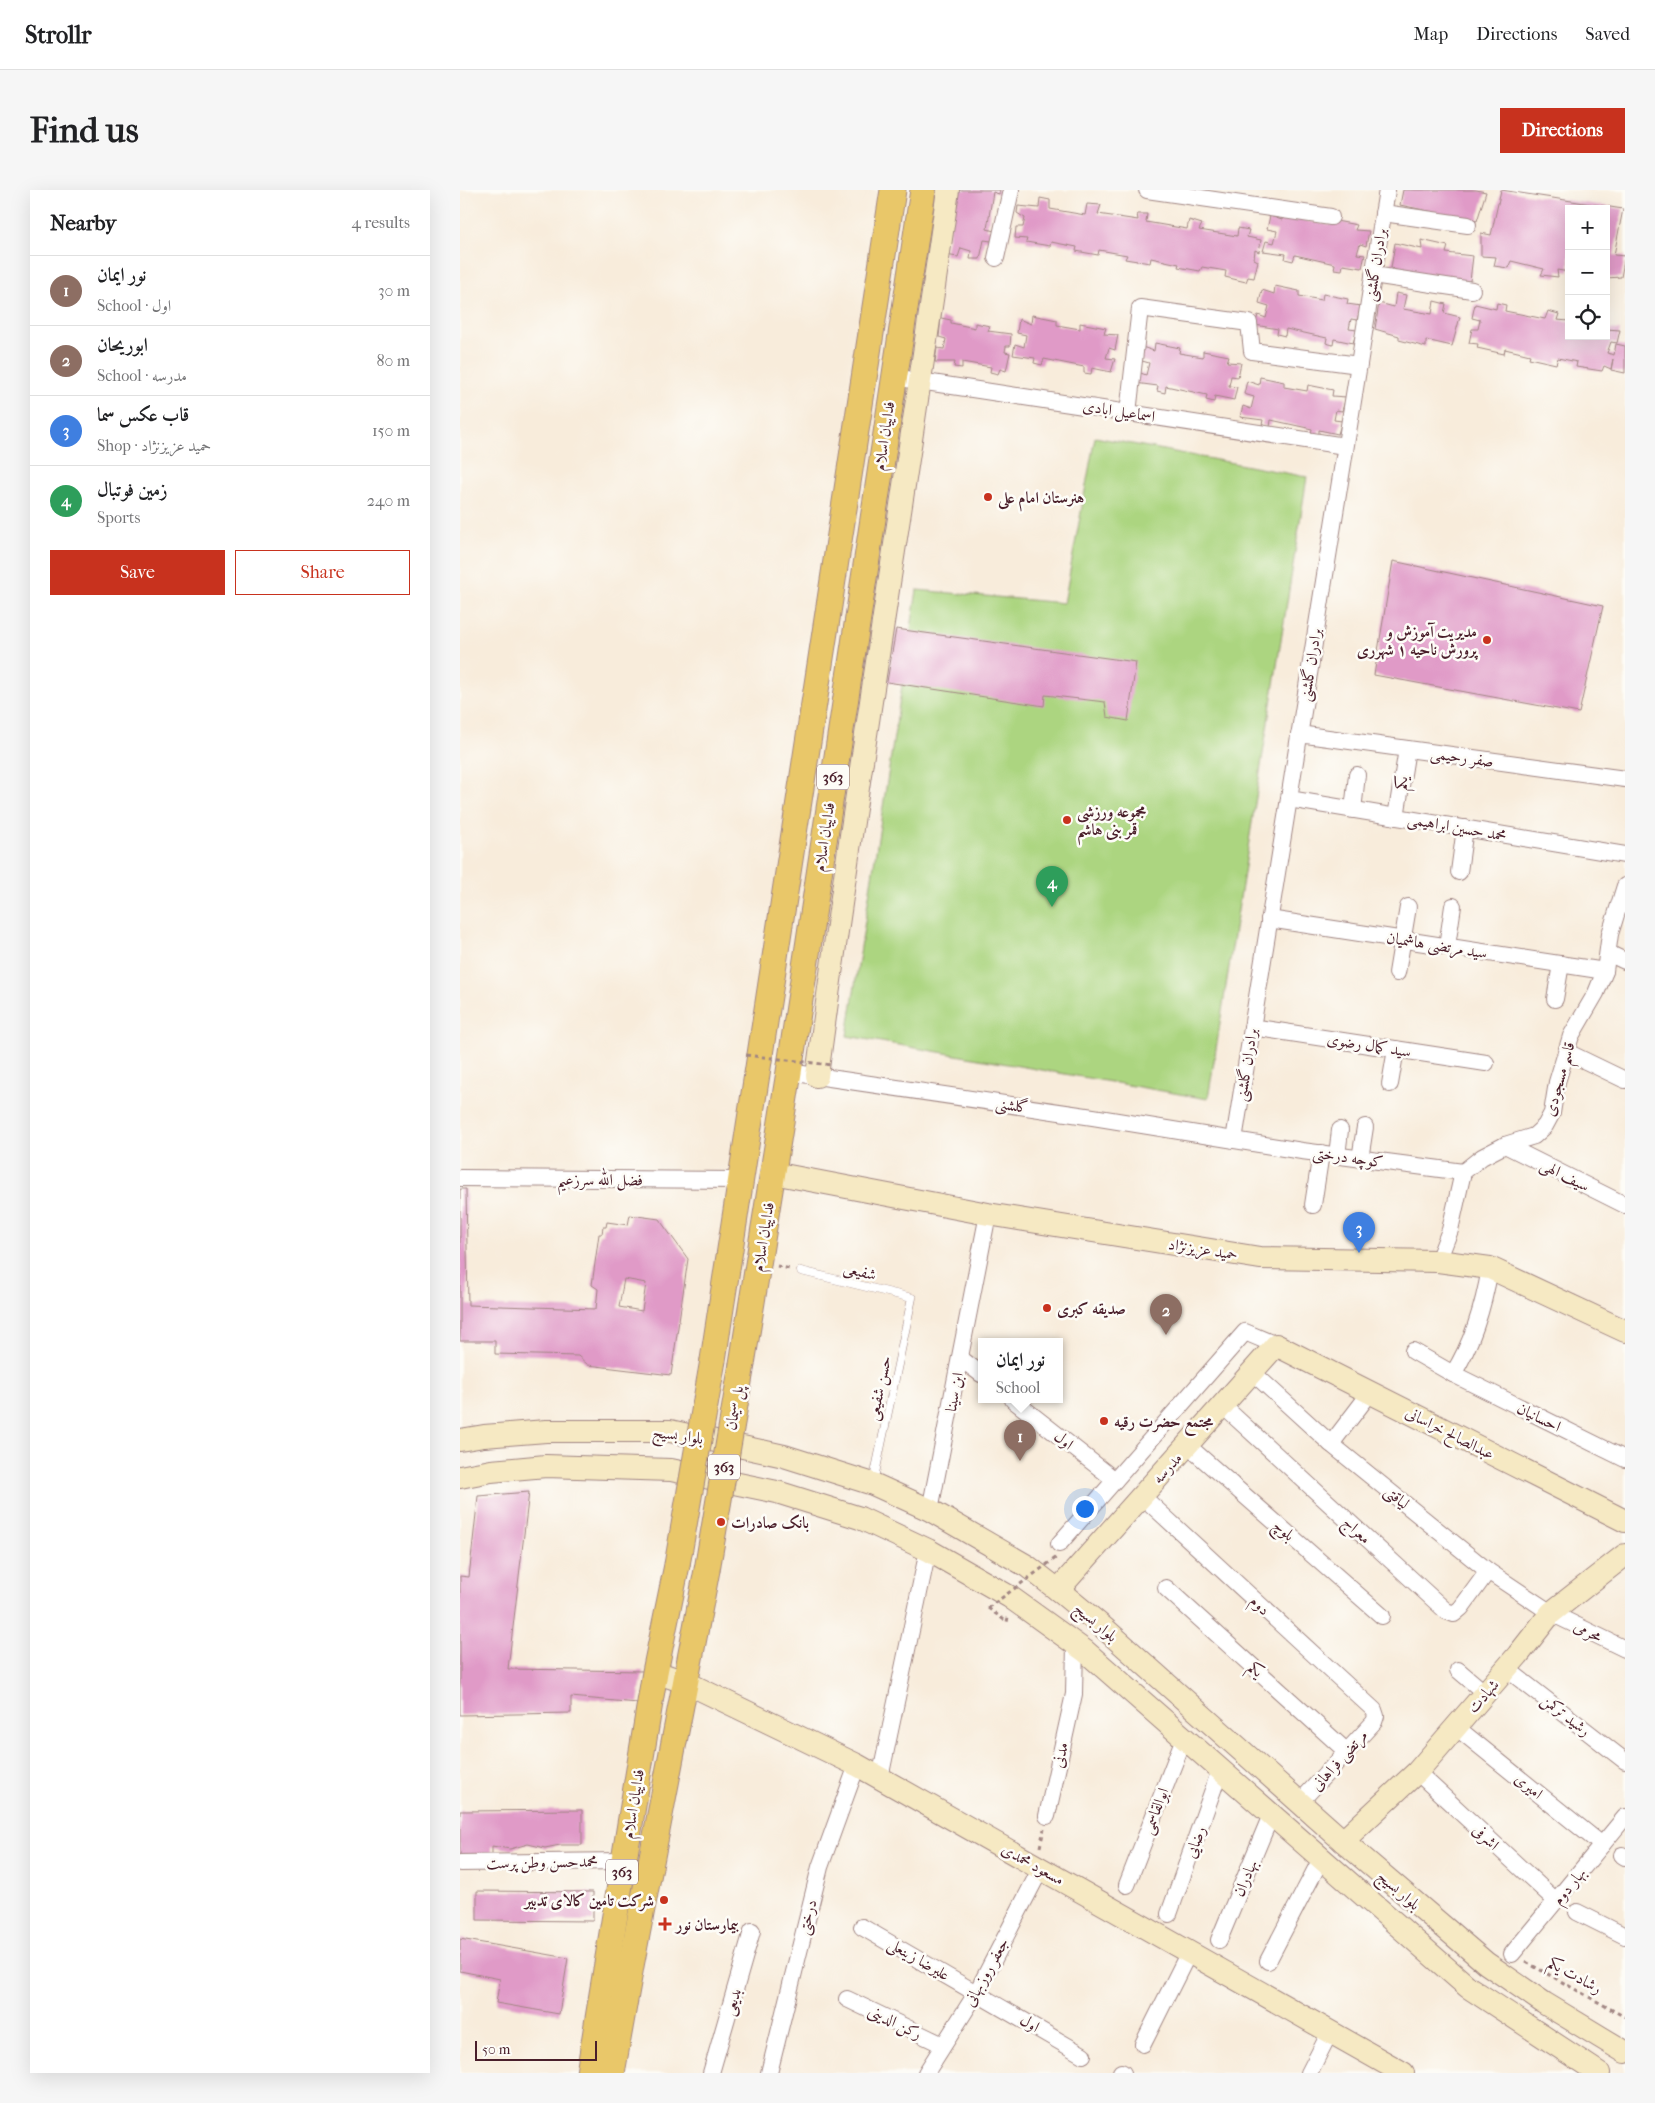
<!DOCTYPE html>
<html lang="en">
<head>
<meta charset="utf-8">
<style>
	:root { --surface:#fff; --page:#f6f6f6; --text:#202124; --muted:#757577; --line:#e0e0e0; --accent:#c8321e }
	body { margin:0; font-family:"IM FELL French Canon",Amiri,serif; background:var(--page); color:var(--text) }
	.controls { position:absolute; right:15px; top:15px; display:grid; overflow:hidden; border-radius:0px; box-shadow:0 5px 20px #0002 }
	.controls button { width:45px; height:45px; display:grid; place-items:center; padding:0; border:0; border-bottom:1px solid var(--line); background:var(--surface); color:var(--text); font:25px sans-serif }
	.scale { position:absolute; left:15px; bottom:12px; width:122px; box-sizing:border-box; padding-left:5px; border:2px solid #4a1f2b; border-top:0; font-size:14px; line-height:18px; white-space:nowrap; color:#4a1f2b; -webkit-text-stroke:4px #fdfcf7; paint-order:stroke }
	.you { position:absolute; left:624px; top:1318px; width:18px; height:18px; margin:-12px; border:4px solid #fff; border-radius:50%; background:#1a73e8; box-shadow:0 0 0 8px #1a73e833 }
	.badge { display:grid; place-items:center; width:32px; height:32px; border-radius:50%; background:var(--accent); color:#fff; font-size:16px; font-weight:700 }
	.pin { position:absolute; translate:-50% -41px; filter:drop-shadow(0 1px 2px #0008) }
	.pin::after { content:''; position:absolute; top:26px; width:18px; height:15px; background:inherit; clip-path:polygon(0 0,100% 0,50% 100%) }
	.popup { position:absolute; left:518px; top:1148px; width:85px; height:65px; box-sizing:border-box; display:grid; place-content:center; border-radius:0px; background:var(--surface); filter:drop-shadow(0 1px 4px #0005); font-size:16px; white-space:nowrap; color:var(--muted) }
	.popup b { font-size:19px; color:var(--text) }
	.popup::after { content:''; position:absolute; left:50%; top:100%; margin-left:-10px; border:10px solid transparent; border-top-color:var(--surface) }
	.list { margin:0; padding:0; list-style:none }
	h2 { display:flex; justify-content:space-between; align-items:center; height:65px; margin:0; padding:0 20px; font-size:21px }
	h2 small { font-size:16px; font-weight:400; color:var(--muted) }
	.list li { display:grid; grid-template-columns:32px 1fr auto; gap:15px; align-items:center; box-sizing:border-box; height:70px; padding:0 20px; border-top:1px solid var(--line) }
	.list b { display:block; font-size:19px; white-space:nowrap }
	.list p { margin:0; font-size:16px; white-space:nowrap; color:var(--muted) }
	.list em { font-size:16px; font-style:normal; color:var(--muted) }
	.actions { display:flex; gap:10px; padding:15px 20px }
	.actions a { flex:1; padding:11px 0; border:1px solid var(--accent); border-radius:0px; text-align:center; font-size:18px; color:var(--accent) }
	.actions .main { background:var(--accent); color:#fff }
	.icon { flex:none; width:28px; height:28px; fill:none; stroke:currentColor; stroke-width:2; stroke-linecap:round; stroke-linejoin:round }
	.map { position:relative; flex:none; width:1165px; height:1883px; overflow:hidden; border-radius:0px }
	header { display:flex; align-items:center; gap:30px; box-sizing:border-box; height:70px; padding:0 25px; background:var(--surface); border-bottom:1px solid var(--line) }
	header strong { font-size:24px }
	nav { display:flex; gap:28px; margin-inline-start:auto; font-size:18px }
	.intro { display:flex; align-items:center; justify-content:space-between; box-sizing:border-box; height:120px; padding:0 30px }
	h1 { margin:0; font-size:35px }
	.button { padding:12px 22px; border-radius:0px; background:var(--accent); color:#fff; font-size:18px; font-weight:700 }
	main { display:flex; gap:30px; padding:0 30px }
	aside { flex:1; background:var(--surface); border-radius:0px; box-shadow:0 5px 20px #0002 }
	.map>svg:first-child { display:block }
</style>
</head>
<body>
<header>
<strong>Strollr</strong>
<nav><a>Map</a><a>Directions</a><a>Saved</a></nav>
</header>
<div class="intro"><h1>Find us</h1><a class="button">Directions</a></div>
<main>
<aside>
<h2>Nearby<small>4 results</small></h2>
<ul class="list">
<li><span class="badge" style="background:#8d6e63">1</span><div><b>نور ایمان</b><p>School · اول</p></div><em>30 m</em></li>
<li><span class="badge" style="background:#8d6e63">2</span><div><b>ابوریحان</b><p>School · مدرسه</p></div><em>80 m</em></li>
<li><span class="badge" style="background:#3f7fe0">3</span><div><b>قاب عکس سما</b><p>Shop · حمید عزیزنژاد</p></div><em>150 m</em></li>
<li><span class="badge" style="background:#2e9e5b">4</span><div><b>زمین فوتبال</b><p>Sports</p></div><em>240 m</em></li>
</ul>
<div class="actions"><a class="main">Save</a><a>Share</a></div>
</aside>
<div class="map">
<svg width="1165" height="1883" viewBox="0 0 1165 1883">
	<rect width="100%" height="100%" fill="#fdfcf7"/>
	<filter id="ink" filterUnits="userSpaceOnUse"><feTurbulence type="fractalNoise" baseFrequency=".02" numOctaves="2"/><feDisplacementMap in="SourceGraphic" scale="10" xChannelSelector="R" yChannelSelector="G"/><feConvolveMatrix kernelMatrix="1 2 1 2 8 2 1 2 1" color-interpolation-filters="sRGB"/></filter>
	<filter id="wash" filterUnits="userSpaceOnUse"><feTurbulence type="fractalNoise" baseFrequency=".0096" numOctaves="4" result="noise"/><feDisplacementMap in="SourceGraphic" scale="20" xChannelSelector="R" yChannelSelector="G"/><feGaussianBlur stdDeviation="1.12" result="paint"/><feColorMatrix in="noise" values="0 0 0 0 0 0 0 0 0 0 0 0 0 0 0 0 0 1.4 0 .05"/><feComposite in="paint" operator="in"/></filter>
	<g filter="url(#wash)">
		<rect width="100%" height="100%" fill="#f8ecdb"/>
		<polygon fill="#acd580" stroke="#7b7a56" points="635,247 847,287 748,909 387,846 457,400 604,413"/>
		<g id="blocks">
			<g fill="#e09ac7" fill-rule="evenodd">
				<polygon points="497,0 540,0 539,4 533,2 527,39 534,41 531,51 524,50 520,69 510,69 511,61 501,58 498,67 485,65"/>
				<polygon points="943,0 1016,0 1026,2 1017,31 940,15"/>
				<polygon points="1041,0 1163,19 1154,65 1165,66 1161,87 1146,88 1146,19 1109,19 1109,82 1097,80 1098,87 1081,85 1084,79 1051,71 1048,78 1034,76 1036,67 1021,66 1021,43 1031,45"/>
				<polygon points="580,8 590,10 590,19 625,25 627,14 641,15 638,24 678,30 677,24 687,24 686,32 727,39 729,30 742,34 739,40 777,46 778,38 789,40 787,47 801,50 799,62 795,60 794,69 798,71 794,88 788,87 786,92 765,87 766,81 742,77 740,81 718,77 719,74 691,68 690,73 665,69 667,65 639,60 638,65 616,61 617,57 591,52 590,56 566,52 567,49 555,48 556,37 563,37 565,28 557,23 558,16 579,18"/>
				<polygon points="823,22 847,31 871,35 871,30 897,35 895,40 909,41 906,56 900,54 897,64 905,65 902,78 883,75 882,80 874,79 875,74 835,65 833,71 825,69 826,64 803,61 806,51 814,53 817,41 807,39 810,26 822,30"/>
				<polygon points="961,50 988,56 986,63 1013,66 1010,91 993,91 946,84 931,78 935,53 962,59"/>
				<polygon points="815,96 839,101 839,106 862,110 863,104 888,109 887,114 901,116 897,130 891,129 889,139 897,140 893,153 874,149 873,155 866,153 867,148 826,139 825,146 817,144 818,139 795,135 798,125 806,128 809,116 799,113 802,100 814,104"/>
				<polygon points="936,103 946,105 943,119 972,124 974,111 986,114 984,123 1000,127 992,156 966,150 966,157 939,150 939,146 915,139 919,113 934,117"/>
				<polygon points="1037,113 1046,115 1045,121 1085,129 1088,121 1099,124 1097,130 1109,131 1109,146 1146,146 1146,139 1160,140 1157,153 1151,152 1147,163 1154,165 1156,154 1165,156 1165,183 1151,180 1153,169 1151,179 1144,176 1142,181 1116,177 1117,172 1098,168 1096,174 1069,168 1070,165 1045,159 1044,164 1017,158 1018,154 1009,153 1012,139 1018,139 1020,130 1012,128 1015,114 1036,119"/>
				<polygon points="572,125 597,130 597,135 620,139 620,133 646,138 644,144 658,145 655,160 649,158 646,168 655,169 651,182 632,178 631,184 624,183 624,177 584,169 582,175 574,173 575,168 553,165 555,154 564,157 566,145 557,143 559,129 571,134"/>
				<polygon points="481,128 491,130 491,133 515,138 515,133 530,136 528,141 551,144 550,156 546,156 545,162 550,163 546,181 540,179 538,184 530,182 531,177 502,172 502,178 494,177 495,172 475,172 477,158 484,159 486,149 479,147"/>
				<polygon points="695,153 720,158 719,163 743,167 743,161 769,166 767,172 781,173 778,187 771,186 769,196 777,197 774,210 755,206 754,212 746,210 747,205 706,196 705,203 697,201 698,196 675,193 678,182 686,185 689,173 679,170 682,157 694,161"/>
				<polygon points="800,187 824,192 824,197 847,201 848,195 873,200 872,206 886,207 882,221 876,220 874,230 882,231 878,244 859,240 859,246 851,244 852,239 811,230 810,237 802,235 803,230 780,227 783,216 791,219 794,207 784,204 787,191 799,195"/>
				<polygon points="933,371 1143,416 1119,523 914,485"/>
				<polygon points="436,439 676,472 668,531 647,527 645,512 585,505 584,516 427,492"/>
				<path d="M0,999H6L8,1115L136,1119L138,1099L132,1095L139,1044H142L143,1037H146L147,1032L168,1035L170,1025L199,1029L228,1069L211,1185L128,1175L118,1166L35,1164V1151H0ZM164,1089L186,1093L182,1121L159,1117Z"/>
				<polygon points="69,1302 48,1479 183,1481 178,1513 111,1507 111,1523 0,1525 0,1386 9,1387 18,1306"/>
				<polygon points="122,1620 122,1655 100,1655 85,1658 68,1654 50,1659 32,1656 32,1670 0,1670 0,1621"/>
				<polygon points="17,1701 133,1702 133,1731 17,1730"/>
				<polygon points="0,1749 108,1768 99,1824 36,1813 40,1789 0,1781"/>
			</g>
		</g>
	</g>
	<g filter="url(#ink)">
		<use href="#blocks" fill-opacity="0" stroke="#a18683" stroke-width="1"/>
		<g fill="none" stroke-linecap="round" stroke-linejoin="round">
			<defs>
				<polyline id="lane" points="341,1081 452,1108 413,1293"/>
				<g id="street">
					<polyline points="687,0 871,27"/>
					<polyline points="923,23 1008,35"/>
					<polyline points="536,68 551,0"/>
					<polyline points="913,85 1012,100"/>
					<polyline points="433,187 885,256"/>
					<polyline points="668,223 680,118 789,133 792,161 899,175"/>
					<polyline points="839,544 1165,589"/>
					<polyline points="829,609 1165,665"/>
					<polyline points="893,620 897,585"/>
					<polyline points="936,627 947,559"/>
					<polyline points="999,682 1005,638"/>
					<polyline points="809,729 1145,781"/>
					<polyline points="987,756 993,716"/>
					<polyline points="1148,763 1165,771"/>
					<polyline points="937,783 948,717"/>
					<polyline points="1095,809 1101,774"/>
					<polyline points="792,837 1026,873"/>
					<polyline points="1107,862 1165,890"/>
					<polyline points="329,882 633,927 842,961 1003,982"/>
					<polyline points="930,894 936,859"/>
					<polyline points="774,950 927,0"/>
					<polyline points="1045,955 1165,1015"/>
					<polyline points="877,966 880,940"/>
					<polyline points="900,969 905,937"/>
					<polyline points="0,988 281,990"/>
					<polyline points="853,1015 861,963"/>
					<polyline points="978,1071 990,1040 1003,982 1022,967 1045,955 1074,946 1085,936 1092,923 1097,892 1111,846 1136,803 1145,781 1150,744 1165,696"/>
					<polyline points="953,1161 993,1184 1165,1269"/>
					<polyline points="500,1168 521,1184"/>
					<polyline points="792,1182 871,1254 1028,1381 1091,1423 1165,1459"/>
					<path d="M993,1184C1013,1152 1024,1114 1030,1078"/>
					<polyline points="553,1210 655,1290"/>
					<polyline points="762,1215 986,1421 994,1424 1001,1418 1028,1381"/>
					<polyline points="871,1254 910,1203"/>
					<polyline points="727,1255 922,1426"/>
					<polyline points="682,1306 914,1520 916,1526 914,1532 840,1612"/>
					<polyline points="470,1320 528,1024"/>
					<polyline points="599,1354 785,1142 816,1155"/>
					<polyline points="706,1398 886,1561"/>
					<polyline points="1047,1479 1165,1571"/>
					<polyline points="998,1480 1025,1503"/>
					<polyline points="996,1537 1142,1655"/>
					<polyline points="957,1582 1096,1711"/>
					<polyline points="420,1588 468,1360"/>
					<polyline points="587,1626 614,1504 615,1453"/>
					<polyline points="1162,1665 1165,1667"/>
					<polyline points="0,1673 163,1671"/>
					<polyline points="667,1695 724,1548"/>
					<polyline points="1117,1722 1165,1746"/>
					<polyline points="709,1724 760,1580"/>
					<polyline points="402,1737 623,1865"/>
					<polyline points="759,1750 811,1625"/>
					<polyline points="1052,1764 1165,1627"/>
					<polyline points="808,1771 861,1669"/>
					<polyline points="387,1809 483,1855"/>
					<polyline points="683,1854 729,1762"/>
					<polyline points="661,1882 663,1883"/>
					<polyline points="251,1883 292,1741"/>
					<polyline points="309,1883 360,1677 397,1575"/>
					<polyline points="466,1883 517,1802 581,1678"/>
					<polyline points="849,1883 870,1842"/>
				</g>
				<g id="secondary">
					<path d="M357,886C396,590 446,296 488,0"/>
					<polyline points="313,983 528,1024 800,1068 978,1071 1030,1078 1165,1141"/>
					<polyline points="0,1250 24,1246 86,1241 210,1241 324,1266 413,1294 470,1320 567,1376 598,1400 644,1438 883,1651 1026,1773 1084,1813 1165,1862"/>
					<polyline points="0,1287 31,1281 86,1276 211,1280 317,1302 400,1328 468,1360 550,1407 625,1461 1008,1797 1139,1883"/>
					<polyline points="598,1400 816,1155 1165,1331"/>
					<polyline points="195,1482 225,1492 397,1575 943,1883"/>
					<polyline points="883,1651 957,1582 1058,1465 1091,1423 1165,1365"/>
				</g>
				<g id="primary">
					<polyline points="253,1170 433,0"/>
					<polyline points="282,1174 329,882 463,0"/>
					<polyline points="129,1883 195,1482 217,1375"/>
					<polyline points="152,1883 171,1776 247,1380"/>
				</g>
			</defs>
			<use href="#lane" stroke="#a18683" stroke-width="9"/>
			<use href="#street" stroke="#a18683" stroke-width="18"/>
			<use href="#secondary" stroke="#a18683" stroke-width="24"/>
			<use href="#primary" stroke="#a18683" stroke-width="27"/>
			<g stroke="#a18683" stroke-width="3" stroke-dasharray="4 4" stroke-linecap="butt">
				<polyline points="317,1076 330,1079"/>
				<polyline points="528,1418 547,1432 548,1427"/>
				<polyline points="580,1657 584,1639"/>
				<polyline points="1066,1772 1165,1827"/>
			</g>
			<use href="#lane" stroke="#fff" stroke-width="8"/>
			<use href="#street" stroke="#fff" stroke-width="16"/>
			<use href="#secondary" stroke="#f6e9c3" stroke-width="22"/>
			<use href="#primary" stroke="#e9c769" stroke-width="25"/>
			<defs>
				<g id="primary-bridge">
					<polyline points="217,1375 253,1170"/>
					<polyline points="247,1380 282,1174"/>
				</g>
			</defs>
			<use href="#primary-bridge" stroke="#a18683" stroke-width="27" stroke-linecap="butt"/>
			<g stroke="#a18683" stroke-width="3" stroke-dasharray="4 4" stroke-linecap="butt">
				<polyline points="286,865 371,875"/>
				<polyline points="528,1418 597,1367"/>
			</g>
			<use href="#primary-bridge" stroke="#e9c769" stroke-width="25"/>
		</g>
	</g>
	<g fill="#c8321e" stroke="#fdfcf7" stroke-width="2">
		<circle cx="528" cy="307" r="5"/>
		<circle cx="1027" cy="450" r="5"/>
		<circle cx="607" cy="630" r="5"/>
		<circle cx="587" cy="1118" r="5"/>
		<circle cx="644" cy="1231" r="5"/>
		<circle cx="261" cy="1332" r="5"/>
		<circle cx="204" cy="1710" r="5"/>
		<path d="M202.5 1726.5h5v5h5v5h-5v5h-5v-5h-5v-5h5z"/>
	</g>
	<g text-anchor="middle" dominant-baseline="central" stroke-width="5" stroke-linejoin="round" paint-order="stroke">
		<g fill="#fdfcf7" stroke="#806168" stroke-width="1">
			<rect x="357" y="574.5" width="32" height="25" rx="4"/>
			<rect x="248" y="1264.5" width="32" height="25" rx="4"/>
			<rect x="146" y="1669.5" width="32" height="25" rx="4"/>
		</g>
		<g font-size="15" font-weight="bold" fill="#4a1f2b">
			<text x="373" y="587">363</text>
			<text x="264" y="1277">363</text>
			<text x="162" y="1682">363</text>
		</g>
		<g font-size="16" fill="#4a1f2b" stroke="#fdfcf7">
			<text transform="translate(915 75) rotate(-81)">برادران گلشنی</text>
			<text transform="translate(659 221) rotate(9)">اسماعیل ابادی</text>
			<text transform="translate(424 246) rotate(-82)">فداییان اسلام</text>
			<text transform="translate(850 475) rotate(-81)">برادران گلشنی</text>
			<text transform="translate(1002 567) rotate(8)">صفر رحیمی</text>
			<text transform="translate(941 593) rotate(-81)">یکم</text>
			<text transform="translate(997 637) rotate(10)">محمد حسین ابراهیمی</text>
			<text transform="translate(364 647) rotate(-82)">فداییان اسلام</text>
			<text transform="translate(977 755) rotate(9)">سید مرتضی هاشمیان</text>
			<text transform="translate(909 855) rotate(9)">سید کمال رضوی</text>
			<text transform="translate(786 875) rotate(-81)">برادران گلشنی</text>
			<text transform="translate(1099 889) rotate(-74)">قاسم مسجودی</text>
			<text transform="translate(552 915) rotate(8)">گلشنی</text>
			<text transform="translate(888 967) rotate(8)">کوچه درختی</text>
			<text transform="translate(1105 985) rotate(27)">سیف الهی</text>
			<text x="140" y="989">فضل الله سرزعیم</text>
			<text transform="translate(303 1047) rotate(-81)">فداییان اسلام</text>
			<text transform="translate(743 1059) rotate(9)">حمید عزیزنژاد</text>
			<text transform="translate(400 1081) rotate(14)">شفیعی</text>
			<text transform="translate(419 1198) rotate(-78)">حسن شفیعی</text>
			<text transform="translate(494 1202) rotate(-79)">ابن سینا</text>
			<text transform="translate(274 1218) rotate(-80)">پل سیمان</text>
			<text transform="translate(1079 1227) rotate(26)">احسانیان</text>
			<text transform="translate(990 1243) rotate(27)">عبدالصالح خراسانی</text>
			<text transform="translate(218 1245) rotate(8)">بلوار بسیج</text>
			<text transform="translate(604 1250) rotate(38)">اول</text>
			<text transform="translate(707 1278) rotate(-48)">مدرسه</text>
			<text transform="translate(937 1307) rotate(39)">لیاقتی</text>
			<text transform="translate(824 1340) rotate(41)">بلوچ</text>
			<text transform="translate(897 1340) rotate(43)">معراج</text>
			<text transform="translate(800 1415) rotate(43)">دوم</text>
			<text transform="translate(636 1432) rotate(40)">بلوار بسیج</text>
			<text transform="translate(1128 1441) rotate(26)">محرمی</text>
			<text transform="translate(796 1479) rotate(42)">یکم</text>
			<text transform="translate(1023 1506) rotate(-49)">شهادت</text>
			<text transform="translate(1106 1525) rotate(38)">رشید ترکمن</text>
			<text transform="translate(600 1565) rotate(-77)">مدنی</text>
			<text transform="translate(879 1570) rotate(-48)">مرتضی فراهانی</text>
			<text transform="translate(1069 1596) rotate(39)">امیری</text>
			<text transform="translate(173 1614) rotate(-81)">فداییان اسلام</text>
			<text transform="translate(695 1621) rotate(-69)">ابوالقاسمی</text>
			<text transform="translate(1026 1647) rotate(43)">اشرفی</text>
			<text transform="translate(735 1652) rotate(-70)">رضایی</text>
			<text transform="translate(82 1672) rotate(-1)">محمدحسن وطن پرست</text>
			<text transform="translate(573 1674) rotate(29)">مسعود محمدی</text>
			<text transform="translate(785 1688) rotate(-67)">بهادران</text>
			<text transform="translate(1109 1696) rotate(-51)">بهار دوم</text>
			<text transform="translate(939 1700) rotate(41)">بلوار بسیج</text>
			<text transform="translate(347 1727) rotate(-76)">درختی</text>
			<text transform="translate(459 1769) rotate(30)">علیرضا زینعلی</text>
			<text transform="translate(526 1782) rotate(-61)">جعفر روزبهانی</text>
			<text transform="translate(1115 1785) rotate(29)">رشادت یکم</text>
			<text transform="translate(272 1812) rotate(-74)">بدیعی</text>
			<text transform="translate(435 1832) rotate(26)">رکن الدینی</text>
			<text transform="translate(570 1833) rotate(31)">اول</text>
		</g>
		<g font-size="16" font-weight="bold" fill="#4a1f2b" stroke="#fdfcf7" text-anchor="start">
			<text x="538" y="307">هنرستان امام علی</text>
			<text x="1017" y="441" text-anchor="end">مدیریت آموزش و<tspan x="1017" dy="18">پرورش ناحیه ۱ شهرری</tspan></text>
			<text x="617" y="621">مجموعه ورزشی<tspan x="617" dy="18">قمر بنی هاشم</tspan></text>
			<text x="597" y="1118">صدیقه کبری</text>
			<text x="654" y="1231">مجتمع حضرت رقیه</text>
			<text x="271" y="1332">بانک صادرات</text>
			<text x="194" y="1710" text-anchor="end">شرکت تامین کالای تدبیر</text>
			<text x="216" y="1734">بیمارستان نور</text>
		</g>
	</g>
</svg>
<div class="controls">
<button>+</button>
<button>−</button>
<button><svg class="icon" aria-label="locate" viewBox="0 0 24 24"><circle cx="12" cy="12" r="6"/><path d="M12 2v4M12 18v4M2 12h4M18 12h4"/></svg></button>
</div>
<div class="scale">50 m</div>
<div class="you"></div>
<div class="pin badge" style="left:560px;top:1271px;background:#8d6e63">1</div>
<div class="popup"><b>نور ایمان</b>School</div>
<div class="pin badge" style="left:706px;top:1145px;background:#8d6e63">2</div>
<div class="pin badge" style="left:899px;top:1063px;background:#3f7fe0">3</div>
<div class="pin badge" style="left:592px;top:717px;background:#2e9e5b">4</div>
</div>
</main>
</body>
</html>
